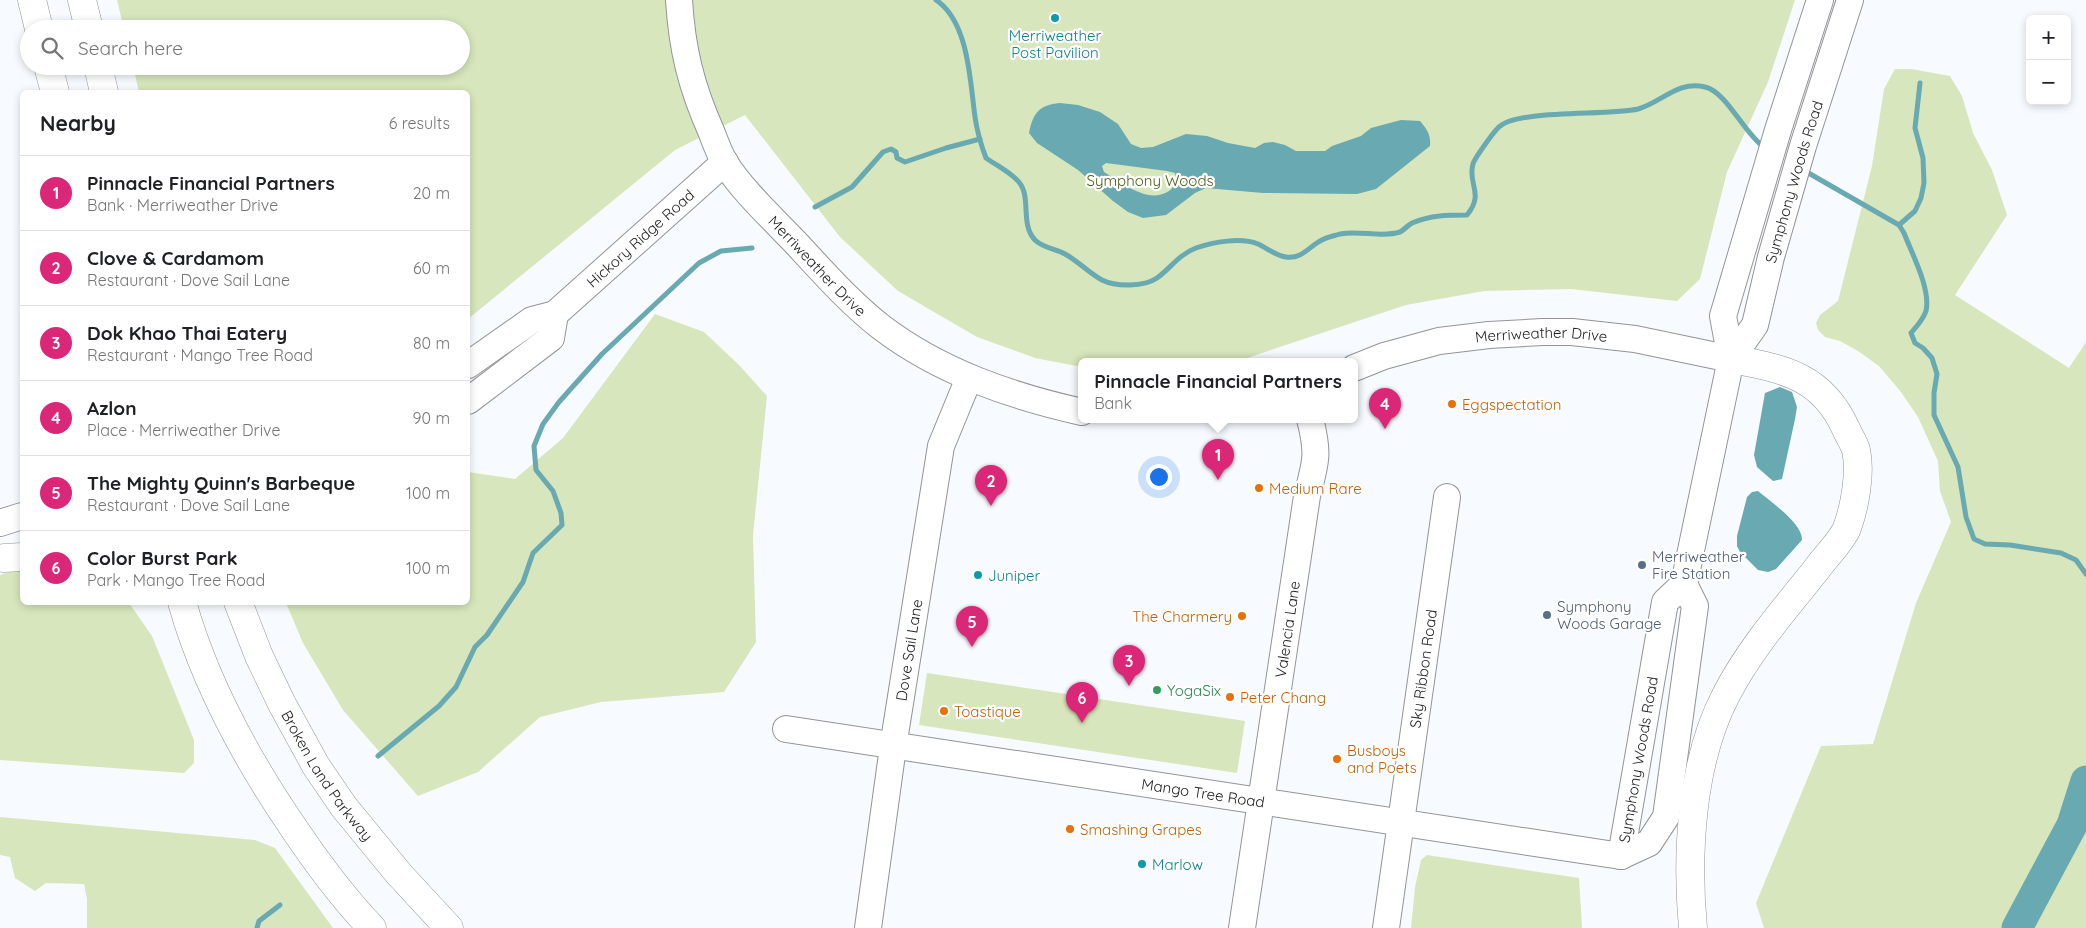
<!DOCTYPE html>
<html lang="en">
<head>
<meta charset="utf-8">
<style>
	:root { --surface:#fff; --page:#f2f2f2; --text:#202124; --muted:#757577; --line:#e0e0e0; --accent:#db2777 }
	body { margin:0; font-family:Quicksand,sans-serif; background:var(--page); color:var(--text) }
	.controls { position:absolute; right:15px; top:15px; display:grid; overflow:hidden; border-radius:8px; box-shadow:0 2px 8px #0003 }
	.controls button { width:45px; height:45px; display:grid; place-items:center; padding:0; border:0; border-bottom:1px solid var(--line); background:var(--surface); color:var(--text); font:25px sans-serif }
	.you { position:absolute; left:1158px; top:476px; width:18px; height:18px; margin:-12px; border:4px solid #fff; border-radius:50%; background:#1a73e8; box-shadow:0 0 0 8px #1a73e833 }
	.badge { display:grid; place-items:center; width:32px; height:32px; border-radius:50%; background:var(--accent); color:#fff; font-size:16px; font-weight:700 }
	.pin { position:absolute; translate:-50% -41px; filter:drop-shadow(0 1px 2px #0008) }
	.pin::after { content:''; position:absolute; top:26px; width:18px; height:15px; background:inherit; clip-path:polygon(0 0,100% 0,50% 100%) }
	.popup { position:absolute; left:1078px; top:358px; width:280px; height:65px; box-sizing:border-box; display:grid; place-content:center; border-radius:8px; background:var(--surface); filter:drop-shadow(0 1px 4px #0005); font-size:16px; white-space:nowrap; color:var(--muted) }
	.popup b { font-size:19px; color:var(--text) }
	.popup::after { content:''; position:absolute; left:50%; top:100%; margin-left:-10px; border:10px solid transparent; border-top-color:var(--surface) }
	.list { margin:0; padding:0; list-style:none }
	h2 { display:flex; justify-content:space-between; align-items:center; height:65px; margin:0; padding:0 20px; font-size:21px }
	h2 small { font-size:16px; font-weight:400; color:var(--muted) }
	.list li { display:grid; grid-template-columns:32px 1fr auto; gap:15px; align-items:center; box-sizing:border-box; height:75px; padding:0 20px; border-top:1px solid var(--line) }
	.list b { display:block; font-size:19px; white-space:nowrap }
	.list p { margin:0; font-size:16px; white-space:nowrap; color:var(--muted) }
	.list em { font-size:16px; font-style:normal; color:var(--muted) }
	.icon { flex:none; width:28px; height:28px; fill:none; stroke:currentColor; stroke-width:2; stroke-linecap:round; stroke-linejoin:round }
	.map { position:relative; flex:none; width:2086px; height:928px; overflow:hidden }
	.search { position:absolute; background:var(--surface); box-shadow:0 2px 8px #0003; left:20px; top:20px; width:450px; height:55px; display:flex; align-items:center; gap:12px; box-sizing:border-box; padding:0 18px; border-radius:28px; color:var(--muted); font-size:19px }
	.panel { position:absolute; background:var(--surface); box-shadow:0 2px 8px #0003; left:20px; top:90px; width:450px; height:515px; border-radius:8px }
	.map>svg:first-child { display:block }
</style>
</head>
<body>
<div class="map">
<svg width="2086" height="928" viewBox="0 0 2086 928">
	<rect width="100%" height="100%" fill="#f7fafe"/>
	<g fill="#d7e6bc">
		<polygon points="117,0 1795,0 1768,82 1727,172 1700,279 1677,301 1571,289 1484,291 1406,305 1238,361 1082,361 1082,367 1035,358 977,337 898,291 840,237 745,115 675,150 468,319 468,92 139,92 133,66 461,66 461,29 124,29"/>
		<polygon points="1895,69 1911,69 1950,76 1962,96 1973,133 1992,170 2007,215 1955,295 2069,368 2086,342 2086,928 1764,928 1756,903 1821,746 1873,744 1916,603 1951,522 1940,491 1938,461 1918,417 1901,392 1879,366 1858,351 1840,341 1825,337 1818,330 1816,323 1820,315 1838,301 1872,166 1884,89"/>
		<polygon points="655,314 704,332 740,366 767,396 753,535 756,642 724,692 601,702 540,717 478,772 418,796 343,710 303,643 286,603 468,602 468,472 515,479 563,438"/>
		<polygon points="12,571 22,571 22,602 129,603 152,636 194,740 194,763 184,773 0,760 0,575"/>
		<polygon points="927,673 1245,721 1237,773 919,725"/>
		<polygon points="0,817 255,840 275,848 333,928 87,928 87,899 84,884 46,883 35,891 15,878 10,857 0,855"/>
		<polygon points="1427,855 1579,878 1582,928 1411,928 1415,887 1421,860"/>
	</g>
	<g fill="#69a9b1" fill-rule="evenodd">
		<path d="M1060,103L1078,105L1100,112L1118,124L1131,144L1141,148L1153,147L1186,134L1207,136L1228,143L1255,148L1264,143L1273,142L1285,145L1296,151H1325L1332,146L1361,136L1371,128L1401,120L1420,121C1427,129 1431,135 1430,146L1376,189L1357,194L1263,193L1206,188L1195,193L1166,215L1143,218L1128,212L1113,201L1078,170L1037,143L1029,133C1033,113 1039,105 1060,103ZM1106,163L1167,171L1175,173C1176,180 1175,187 1169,191C1148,205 1121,182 1104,172L1102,166Z"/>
		<polygon points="1780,387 1792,392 1797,407 1795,419 1782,479 1773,481 1757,467 1754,455 1765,393"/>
		<path d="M1758,491C1771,502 1803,524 1802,540L1776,569L1768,572L1758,570L1740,552L1737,546V536L1747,497L1752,492Z"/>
	</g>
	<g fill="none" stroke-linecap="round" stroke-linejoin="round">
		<g stroke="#69a9b1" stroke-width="5">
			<path d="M936,0C969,22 970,82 975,117C977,131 981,145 986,158C996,165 1008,171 1017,180C1033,195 1019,223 1035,240C1043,248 1056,249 1065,254C1078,261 1089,273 1102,280C1116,287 1144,287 1157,278C1171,268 1178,255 1196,248C1213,242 1241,237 1258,244C1267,248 1276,256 1286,257C1303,259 1309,246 1322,240C1327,237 1334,236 1340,234C1360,230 1381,238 1400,232C1404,230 1408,225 1412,223C1431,215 1448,215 1467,215C1485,193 1467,184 1473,164C1474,159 1495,130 1499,127C1518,109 1608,116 1638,109C1661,103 1678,80 1705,87C1727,92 1744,134 1765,148"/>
			<path d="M1805,171L1899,225L1904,233C1912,254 1931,289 1926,311C1923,320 1917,326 1911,333L1915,343L1923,348L1932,358L1937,374L1934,393V415L1958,467L1966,517L1974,539L1985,544L2010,545L2061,553L2076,560L2086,574"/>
			<polyline points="815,207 852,187 883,152 891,149 896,152 897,158 905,162 946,148 980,139"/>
			<polyline points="1899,225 1915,211 1921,198 1924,183 1923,158 1915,128 1920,83"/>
			<polyline points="378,756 439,706 456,687 475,647 487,635 523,582 533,553 562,525 561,513 553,491 536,470 534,446 543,424 559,402 602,354 699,263 721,251 752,248"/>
			<polyline points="257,928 259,921 280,905"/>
		</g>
		<polyline stroke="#69a9b1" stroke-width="31" points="2017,928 2072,825 2086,781"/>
		<defs>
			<g id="minor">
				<path id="s1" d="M679,0C682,49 691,86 711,131C715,141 719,153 725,163C741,189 773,219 795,242C822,271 849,302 881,327C940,372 1011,396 1082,412"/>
				<path id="s2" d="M1731,359L1755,325L1771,257L1803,146L1850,0"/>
				<path id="s3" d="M468,365L532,320L555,314L725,162"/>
				<path id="s4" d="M1354,368L1384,356L1439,341L1489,335L1542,332H1572L1635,339L1731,359"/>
				<polyline points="468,401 551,338 555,314"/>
				<polyline points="0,523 22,516"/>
				<path id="s5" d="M786,729L1621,856"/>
				<path id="s6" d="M1621,856L1665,602L1684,584L1731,359L1723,316L1778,130L1820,0"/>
				<polyline points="1621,856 1649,843 1666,817 1695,606 1684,584"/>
				<path id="s7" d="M868,928L893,747L941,446L969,378"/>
				<path id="s8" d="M1242,928L1307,496C1316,461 1319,454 1310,419"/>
				<path id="s9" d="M1386,928L1447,497"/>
			</g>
			<g id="major">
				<polyline points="32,0 39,29"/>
				<polyline points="82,0 89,29"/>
				<polyline points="48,66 55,92"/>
				<polyline points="98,66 104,92"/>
				<polyline points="4,558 22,557"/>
				<path d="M182,602C205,684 247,760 295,830C318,864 343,898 372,928"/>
				<path id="s10" d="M238,602L259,656L282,704L316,766L344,807L399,874L449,928"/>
			</g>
			<path id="highway" d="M1693,928C1686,854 1691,762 1726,695C1749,650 1784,610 1816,570C1824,558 1842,541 1847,528C1855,506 1861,472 1856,450C1854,443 1849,436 1846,429C1822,375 1783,369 1731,359"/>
		</defs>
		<use href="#minor" stroke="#929498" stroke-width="28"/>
		<use href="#major" stroke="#929498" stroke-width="29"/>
		<use href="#highway" stroke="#929498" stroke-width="29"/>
		<use href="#minor" stroke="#fff" stroke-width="26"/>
		<use href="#major" stroke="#fff" stroke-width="28"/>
		<use href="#highway" stroke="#fff" stroke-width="28"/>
	</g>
	<g fill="#0f9aa8" stroke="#fff" stroke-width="2">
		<circle cx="1055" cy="18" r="5"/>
		<circle cx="978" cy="575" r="5"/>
		<circle cx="1142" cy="864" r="5"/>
	</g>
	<g fill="#e8710a" stroke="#fff" stroke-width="2">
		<circle cx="1452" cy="404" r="5"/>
		<circle cx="1259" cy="488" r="5"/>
		<circle cx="1242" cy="616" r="5"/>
		<circle cx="1230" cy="697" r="5"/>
		<circle cx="944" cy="711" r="5"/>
		<circle cx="1337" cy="759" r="5"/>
		<circle cx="1070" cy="829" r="5"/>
	</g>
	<g fill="#5c6f8a" stroke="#fff" stroke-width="2">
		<circle cx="1642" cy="565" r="5"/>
		<circle cx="1547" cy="615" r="5"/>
	</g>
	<circle fill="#2e9e5b" stroke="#fff" stroke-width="2" cx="1157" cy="690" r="5"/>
	<g text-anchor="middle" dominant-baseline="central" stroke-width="4.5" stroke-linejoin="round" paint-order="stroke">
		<g font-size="15" fill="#0d838f" stroke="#fff" text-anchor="start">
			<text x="1055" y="35" text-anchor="middle">Merriweather<tspan x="1055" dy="17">Post Pavilion</tspan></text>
			<text x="988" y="575">Juniper</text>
			<text x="1152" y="864">Marlow</text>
		</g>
		<g font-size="15" fill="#4c5f19" stroke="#fff">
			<text x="1150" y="180">Symphony Woods</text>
		</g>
		<g font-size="15" fill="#212224" stroke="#fff">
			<text stroke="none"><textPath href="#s2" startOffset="190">Symphony Woods Road</textPath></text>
			<text stroke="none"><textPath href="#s3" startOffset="216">Hickory Ridge Road</textPath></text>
			<text stroke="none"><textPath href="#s1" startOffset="309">Merriweather Drive</textPath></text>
			<text stroke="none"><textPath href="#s4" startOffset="192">Merriweather Drive</textPath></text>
			<text stroke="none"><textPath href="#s8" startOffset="302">Valencia Lane</textPath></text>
			<text stroke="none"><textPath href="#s7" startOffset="281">Dove Sail Lane</textPath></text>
			<text stroke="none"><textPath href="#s9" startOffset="262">Sky Ribbon Road</textPath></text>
			<text stroke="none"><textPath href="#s6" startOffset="98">Symphony Woods Road</textPath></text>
			<text stroke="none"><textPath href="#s10" startOffset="196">Broken Land Parkway</textPath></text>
			<text stroke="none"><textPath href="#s5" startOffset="422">Mango Tree Road</textPath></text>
		</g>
		<g font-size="15" fill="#c56008" stroke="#fff" text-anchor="start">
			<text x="1462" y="404">Eggspectation</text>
			<text x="1269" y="488">Medium Rare</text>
			<text x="1232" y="616" text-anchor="end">The Charmery</text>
			<text x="1240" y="697">Peter Chang</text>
			<text x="954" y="711">Toastique</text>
			<text x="1347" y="750">Busboys<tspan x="1347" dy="17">and Poets</tspan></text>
			<text x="1080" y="829">Smashing Grapes</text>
		</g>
		<g font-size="15" fill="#4e5e75" stroke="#fff" text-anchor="start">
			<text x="1652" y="556">Merriweather<tspan x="1652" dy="17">Fire Station</tspan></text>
			<text x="1557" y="606">Symphony<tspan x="1557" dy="17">Woods Garage</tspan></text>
		</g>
		<g font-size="15" fill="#27864d" stroke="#fff" text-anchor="start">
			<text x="1167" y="690">YogaSix</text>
		</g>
	</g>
</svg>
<div class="controls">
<button>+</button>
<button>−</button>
</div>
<div class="you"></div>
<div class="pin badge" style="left:1218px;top:480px">1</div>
<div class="popup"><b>Pinnacle Financial Partners</b>Bank</div>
<div class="pin badge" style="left:991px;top:506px">2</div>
<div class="pin badge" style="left:1129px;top:686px">3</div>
<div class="pin badge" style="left:1385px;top:429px">4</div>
<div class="pin badge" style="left:972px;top:647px">5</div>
<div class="pin badge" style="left:1082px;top:723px">6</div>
<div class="search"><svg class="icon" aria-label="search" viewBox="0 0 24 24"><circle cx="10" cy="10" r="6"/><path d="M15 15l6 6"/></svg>Search here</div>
<section class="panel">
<h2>Nearby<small>6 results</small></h2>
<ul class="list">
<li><span class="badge">1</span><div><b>Pinnacle Financial Partners</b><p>Bank · Merriweather Drive</p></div><em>20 m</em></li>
<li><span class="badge">2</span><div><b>Clove &amp; Cardamom</b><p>Restaurant · Dove Sail Lane</p></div><em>60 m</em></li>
<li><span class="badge">3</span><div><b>Dok Khao Thai Eatery</b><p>Restaurant · Mango Tree Road</p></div><em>80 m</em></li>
<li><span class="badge">4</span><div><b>Azlon</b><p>Place · Merriweather Drive</p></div><em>90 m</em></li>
<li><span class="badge">5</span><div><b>The Mighty Quinn's Barbeque</b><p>Restaurant · Dove Sail Lane</p></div><em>100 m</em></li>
<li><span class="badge">6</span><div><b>Color Burst Park</b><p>Park · Mango Tree Road</p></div><em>100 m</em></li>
</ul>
</section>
</div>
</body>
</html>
